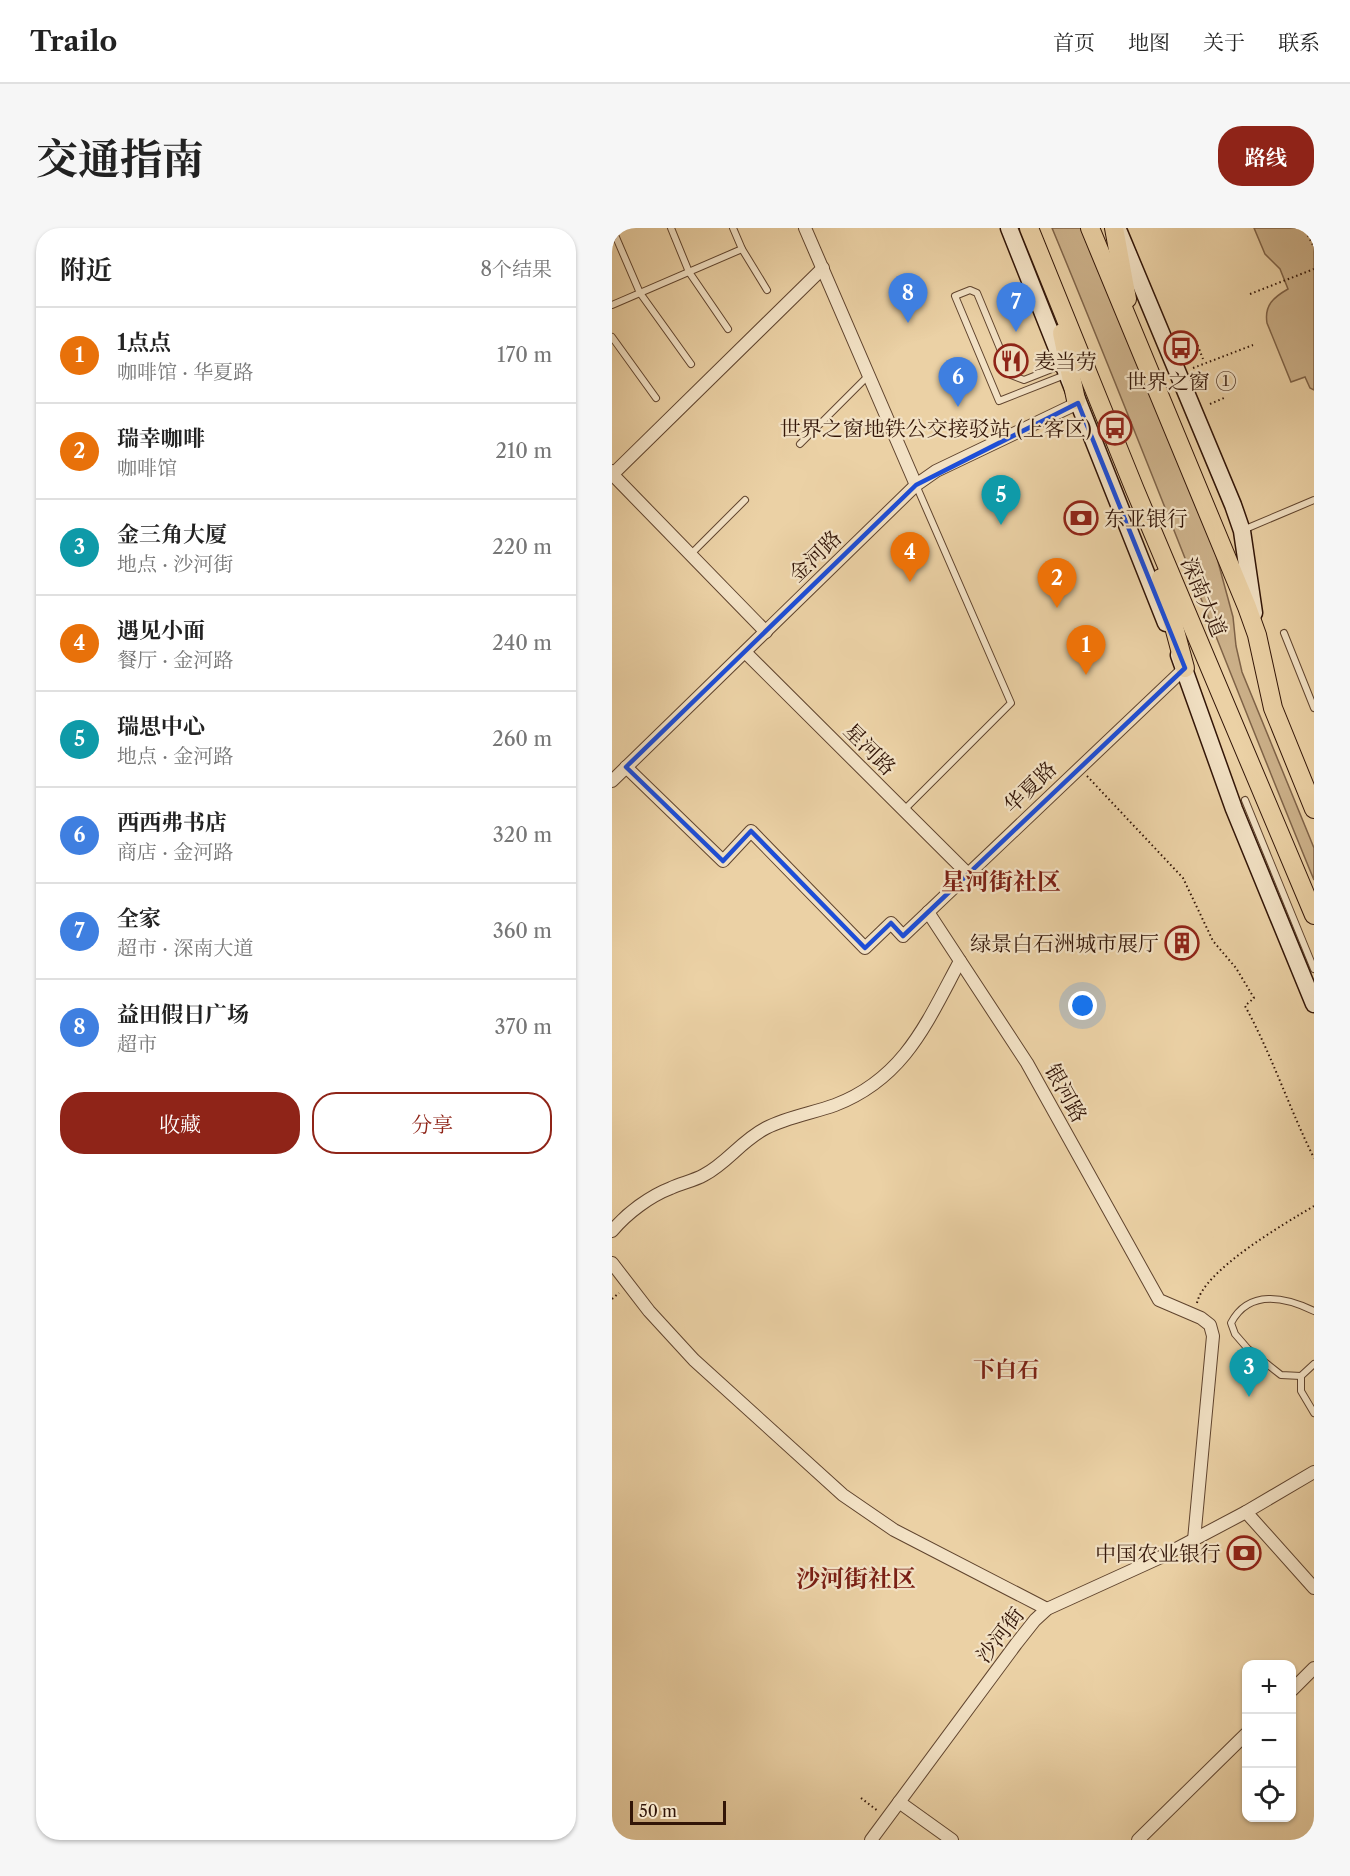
<!DOCTYPE html>
<html lang="zh">
<head>
<meta charset="utf-8">
<style>
	:root { --surface:#fff; --page:#f6f6f6; --text:#222; --muted:#767676; --line:#e0e0e0; --accent:#8f2418 }
	body { margin:0; font-family:"Libre Caslon Text","Noto Serif SC",serif; background:var(--page); color:var(--text) }
	.controls { position:absolute; right:18px; bottom:18px; display:grid; overflow:hidden; border-radius:12px; box-shadow:0 2px 4px #0004 }
	.controls button { width:54px; height:54px; display:grid; place-items:center; padding:0; border:0; border-bottom:2px solid var(--line); background:var(--surface); color:var(--text); font:30px sans-serif }
	.scale { position:absolute; left:18px; bottom:15px; width:96px; box-sizing:border-box; padding-left:6px; border:3px solid #321507; border-top:0; font-size:16px; line-height:21px; white-space:nowrap; color:#321507; -webkit-text-stroke:4px #f2e1c4; paint-order:stroke }
	.you { position:absolute; left:471px; top:778px; width:21px; height:21px; margin:-15px; border:4px solid #fff; border-radius:50%; background:#1a73e8; box-shadow:0 0 0 9px #1a73e833 }
	.badge { display:grid; place-items:center; width:39px; height:39px; border-radius:50%; background:var(--accent); color:#fff; font-size:20px; font-weight:700 }
	.pin { position:absolute; translate:-50% -50px; filter:drop-shadow(0 2px 3px #0008) }
	.pin::after { content:''; position:absolute; top:32px; width:21px; height:18px; background:inherit; clip-path:polygon(0 0,100% 0,50% 100%) }
	.list { margin:0; padding:0; list-style:none }
	h2 { display:flex; justify-content:space-between; align-items:center; height:78px; margin:0; padding:0 24px; font-size:26px }
	h2 small { font-size:20px; font-weight:400; color:var(--muted) }
	.list li { display:grid; grid-template-columns:39px 1fr auto; gap:18px; align-items:center; box-sizing:border-box; height:96px; padding:0 24px; border-top:2px solid var(--line) }
	.list b { display:block; font-size:22px; white-space:nowrap }
	.list p { margin:0; font-size:20px; white-space:nowrap; color:var(--muted) }
	.list em { font-size:20px; font-style:normal; color:var(--muted) }
	.actions { display:flex; gap:12px; padding:18px 24px }
	.actions a { flex:1; padding:14px 0; border:2px solid var(--accent); border-radius:24px; text-align:center; font-size:21px; color:var(--accent) }
	.actions .main { background:var(--accent); color:#fff }
	.icon { flex:none; width:33px; height:33px; fill:none; stroke:currentColor; stroke-width:2; stroke-linecap:round; stroke-linejoin:round }
	.map { position:relative; flex:none; width:702px; height:1612px; overflow:hidden; border-radius:24px }
	header { display:flex; align-items:center; gap:36px; box-sizing:border-box; height:84px; padding:0 30px; background:var(--surface); border-bottom:2px solid var(--line) }
	header strong { font-size:28px }
	nav { display:flex; gap:33px; margin-inline-start:auto; font-size:21px }
	.intro { display:flex; align-items:center; justify-content:space-between; box-sizing:border-box; height:144px; padding:0 36px }
	h1 { margin:0; font-size:42px }
	.button { padding:15px 27px; border-radius:24px; background:var(--accent); color:#fff; font-size:21px; font-weight:700 }
	main { display:flex; gap:36px; padding:0 36px }
	aside { flex:1; background:var(--surface); border-radius:24px; box-shadow:0 2px 4px #0004 }
	.map>svg:first-child { display:block }
</style>
</head>
<body>
<header>
<strong>Trailo</strong>
<nav><a>首页</a><a>地图</a><a>关于</a><a>联系</a></nav>
</header>
<div class="intro"><h1>交通指南</h1><a class="button">路线</a></div>
<main>
<aside>
<h2>附近<small>8个结果</small></h2>
<ul class="list">
<li><span class="badge" style="background:#e8710a">1</span><div><b>1点点</b><p>咖啡馆 · 华夏路</p></div><em>170 m</em></li>
<li><span class="badge" style="background:#e8710a">2</span><div><b>瑞幸咖啡</b><p>咖啡馆</p></div><em>210 m</em></li>
<li><span class="badge" style="background:#0f9aa8">3</span><div><b>金三角大厦</b><p>地点 · 沙河街</p></div><em>220 m</em></li>
<li><span class="badge" style="background:#e8710a">4</span><div><b>遇见小面</b><p>餐厅 · 金河路</p></div><em>240 m</em></li>
<li><span class="badge" style="background:#0f9aa8">5</span><div><b>瑞思中心</b><p>地点 · 金河路</p></div><em>260 m</em></li>
<li><span class="badge" style="background:#3f7fe0">6</span><div><b>西西弗书店</b><p>商店 · 金河路</p></div><em>320 m</em></li>
<li><span class="badge" style="background:#3f7fe0">7</span><div><b>全家</b><p>超市 · 深南大道</p></div><em>360 m</em></li>
<li><span class="badge" style="background:#3f7fe0">8</span><div><b>益田假日广场</b><p>超市</p></div><em>370 m</em></li>
</ul>
<div class="actions"><a class="main">收藏</a><a>分享</a></div>
</aside>
<div class="map">
<svg width="702" height="1612" viewBox="0 0 702 1612">
	<rect width="100%" height="100%" fill="#ebd1a5"/>
	<filter id="stains"><feTurbulence type="fractalNoise" baseFrequency=".00333" numOctaves="4"/><feColorMatrix values="0 0 0 0 .2 0 0 0 0 .09 0 0 0 0 .02 0 0 0 .5 -.17"/></filter>
	<radialGradient id="worn" r=".72"><stop offset=".6" stop-color="#630" stop-opacity="0"/><stop offset="1" stop-color="#630" stop-opacity=".3"/></radialGradient>
	<g fill="#ccb18a" stroke="#7f6348" stroke-width="1.5">
		<path d="M440,0H472L599,308L621,389L624,418L630,444L702,620V652C613,436 530,216 440,0Z"/>
		<path d="M642,0H702V162L698,160L693,149L679,154L655,95C652,77 662,69 676,61L668,41L653,26Z"/>
	</g>
	<g fill="none" stroke-linecap="round" stroke-linejoin="round">
		<defs>
			<g id="service">
				<polyline points="0,0 28,65 79,136"/>
				<polyline points="59,0 77,44 116,101"/>
				<polyline points="121,0 130,21 155,62"/>
				<polyline points="0,77 130,21"/>
				<polyline points="0,109 44,170"/>
				<polyline points="450,137 412,152 399,147 365,65 358,62 343,68 387,173 453,147"/>
				<polyline points="188,216 256,148"/>
				<polyline points="631,302 702,272"/>
				<polyline points="79,326 133,272"/>
				<polyline points="672,405 702,480"/>
				<polyline points="633,572 702,741"/>
				<polyline points="292,582 399,475 304,257"/>
				<polyline points="702,1136 689,1148 689,1163 702,1185"/>
				<path d="M689,1148L669,1147L636,1121L623,1106L619,1095C637,1061 673,1069 702,1083"/>
			</g>
			<g id="minor">
				<polyline points="193,0 304,257"/>
				<polyline points="0,243 1,246 211,40"/>
				<polyline points="0,246 154,404"/>
				<polyline points="133,424 356,646"/>
				<polyline points="14,539 111,633 139,603 253,720 279,695 291,708 573,440"/>
				<polyline points="0,553 304,257 324,243 466,175"/>
				<polyline points="316,684 415,835 547,1072 589,1090 598,1097 601,1108 582,1312"/>
				<path d="M0,1003C15,985 38,968 59,960C70,955 81,953 92,947C115,935 129,913 154,900C175,889 201,885 223,877C293,850 315,794 348,733"/>
				<polyline points="0,1035 37,1083 82,1132 231,1267 282,1302 435,1381"/>
				<polyline points="634,1284 702,1360"/>
				<polyline points="680,1462 702,1440"/>
				<polyline points="287,1574 340,1612"/>
				<polyline points="259,1612 404,1416 423,1392 435,1381 547,1330 634,1284 702,1244"/>
				<polyline points="526,1612 634,1506"/>
			</g>
			<g id="secondary">
				<polyline points="397,0 554,395"/>
				<polyline points="507,4 621,277 630,303 642,385"/>
				<polyline points="567,427 622,581 702,776"/>
			</g>
			<g id="primary">
				<polyline points="417,0 523,262 702,687"/>
				<polyline points="478,0 635,379 645,407 661,480 702,581"/>
				<polyline points="502,0 515,71"/>
				<polyline points="450,105 464,172"/>
				<polyline points="549,350 573,440"/>
			</g>
		</defs>
		<use href="#service" stroke="#60442e" stroke-width="8"/>
		<use href="#minor" stroke="#60442e" stroke-width="14"/>
		<use href="#secondary" stroke="#321507" stroke-width="19"/>
		<use href="#primary" stroke="#321507" stroke-width="20"/>
		<g stroke="#321507" stroke-width="2" stroke-dasharray="1.5 3" stroke-linecap="butt">
			<polyline points="695,0 693,2 702,19"/>
			<polyline points="638,66 702,41"/>
			<polyline points="584,113 591,131"/>
			<polyline points="581,140 641,117"/>
			<polyline points="598,176 612,170"/>
			<path d="M475,548L571,650L601,713L624,740L642,770L633,778C660,827 677,880 702,930"/>
			<polyline points="0,1071 7,1065"/>
			<path d="M585,1075C592,1042 672,996 702,978"/>
			<polyline points="249,1570 266,1583"/>
		</g>
		<use href="#service" stroke="#f2e1c4" stroke-width="6"/>
		<use href="#minor" stroke="#f2e1c4" stroke-width="12"/>
		<use href="#secondary" stroke="#f2e1c4" stroke-width="16"/>
		<use href="#primary" stroke="#ebd1a5" stroke-width="18"/>
	</g>
	<path fill="none" stroke="#1d4ed8" stroke-width="4.5" stroke-linejoin="round" d="M466,175L573,440L291,708L279,695L253,720L139,603L111,633L14,539L304,257Z"/>
	<defs>
		<symbol id="bus-ring" viewBox="-11 -11 22 22"><circle r="9.5" fill="#f2e1c4" stroke="#8f2418" stroke-width="1.5"/><path d="M-5-6H5V4H4V6H2V4H-2V6H-4V4H-5ZM-3.5-4V0h7V-4ZM-3.5 1.2v1.5H-2V1.2ZM2 1.2v1.5H3.5V1.2Z" fill="#8f2418"/></symbol>
		<symbol id="restaurant-ring" viewBox="-11 -11 22 22"><circle r="9.5" fill="#f2e1c4" stroke="#8f2418" stroke-width="1.5"/><path d="M-5-6h1v4h1v-4h1v4h1v-4h1v5L-1.5 .5V6h-2V.5L-5-1ZM5-6V6H3V1.5H1.5Q1.5-4 5-6Z" fill="#8f2418"/></symbol>
		<symbol id="bank-ring" viewBox="-11 -11 22 22"><circle r="9.5" fill="#f2e1c4" stroke="#8f2418" stroke-width="1.5"/><path d="M-6-4H6V4H-6ZM0-2.3a2.3 2.3 0 1 0 0 4.6a2.3 2.3 0 1 0 0-4.6Z" fill="#8f2418"/></symbol>
		<symbol id="building-ring" viewBox="-11 -11 22 22"><circle r="9.5" fill="#f2e1c4" stroke="#8f2418" stroke-width="1.5"/><path d="M-4-6H4V6H1V3H-1V6H-4ZM-2.5-4.3h1.7v1.8h-1.7ZM.8-4.3h1.7v1.8H.8ZM-2.5-1h1.7V.8h-1.7ZM.8-1h1.7V.8H.8Z" fill="#8f2418"/></symbol>
	</defs>
	<g fill-rule="evenodd">
		<use href="#bus-ring" x="550" y="101" width="38" height="38"/>
		<use href="#restaurant-ring" x="380" y="114" width="38" height="38"/>
		<use href="#bus-ring" x="484" y="181" width="38" height="38"/>
		<use href="#bank-ring" x="450" y="271" width="38" height="38"/>
		<use href="#building-ring" x="551" y="696" width="38" height="38"/>
		<use href="#bank-ring" x="613" y="1306" width="38" height="38"/>
	</g>
	<g text-anchor="middle" dominant-baseline="central" stroke-width="4.5" stroke-linejoin="round" paint-order="stroke">
		<g font-size="21" fill="#321507" stroke="#f2e1c4" text-anchor="end">
			<text x="422" y="133" text-anchor="start">麦当劳</text>
			<text x="569" y="153" text-anchor="middle">世界之窗 ①</text>
			<text x="480" y="200">世界之窗地铁公交接驳站 (上客区)</text>
			<text x="492" y="290" text-anchor="start">东亚银行</text>
			<text x="547" y="715">绿景白石洲城市展厅</text>
			<text x="609" y="1325">中国农业银行</text>
		</g>
		<g font-size="21" fill="#321507" stroke="#f2e1c4">
			<text transform="translate(203 328) rotate(-44)">金河路</text>
			<text transform="translate(592 369) rotate(67)">深南大道</text>
			<text transform="translate(258 521) rotate(45)">星河路</text>
			<text transform="translate(418 559) rotate(-44)">华夏路</text>
			<text transform="translate(454 865) rotate(61)">银河路</text>
			<text transform="translate(388 1407) rotate(-52)">沙河街</text>
		</g>
		<g font-size="22" font-weight="bold" fill="#7a1f14" stroke="#f2e1c4">
			<text x="394" y="1141">下白石</text>
		</g>
		<g font-size="24" font-weight="bold" fill="#7a1f14" stroke="#f2e1c4">
			<text x="389" y="653">星河街社区</text>
			<text x="244" y="1350">沙河街社区</text>
		</g>
	</g>
	<rect width="100%" height="100%" filter="url(#stains)"/>
	<rect width="100%" height="100%" fill="url(#worn)"/>
</svg>
<div class="controls">
<button>+</button>
<button>−</button>
<button><svg class="icon" aria-label="locate" viewBox="0 0 24 24"><circle cx="12" cy="12" r="6"/><path d="M12 2v4M12 18v4M2 12h4M18 12h4"/></svg></button>
</div>
<div class="scale">50 m</div>
<div class="you"></div>
<div class="pin badge" style="left:474px;top:447px;background:#e8710a">1</div>
<div class="pin badge" style="left:445px;top:380px;background:#e8710a">2</div>
<div class="pin badge" style="left:637px;top:1169px;background:#0f9aa8">3</div>
<div class="pin badge" style="left:298px;top:354px;background:#e8710a">4</div>
<div class="pin badge" style="left:389px;top:297px;background:#0f9aa8">5</div>
<div class="pin badge" style="left:346px;top:179px;background:#3f7fe0">6</div>
<div class="pin badge" style="left:404px;top:104px;background:#3f7fe0">7</div>
<div class="pin badge" style="left:296px;top:95px;background:#3f7fe0">8</div>
</div>
</main>
</body>
</html>
